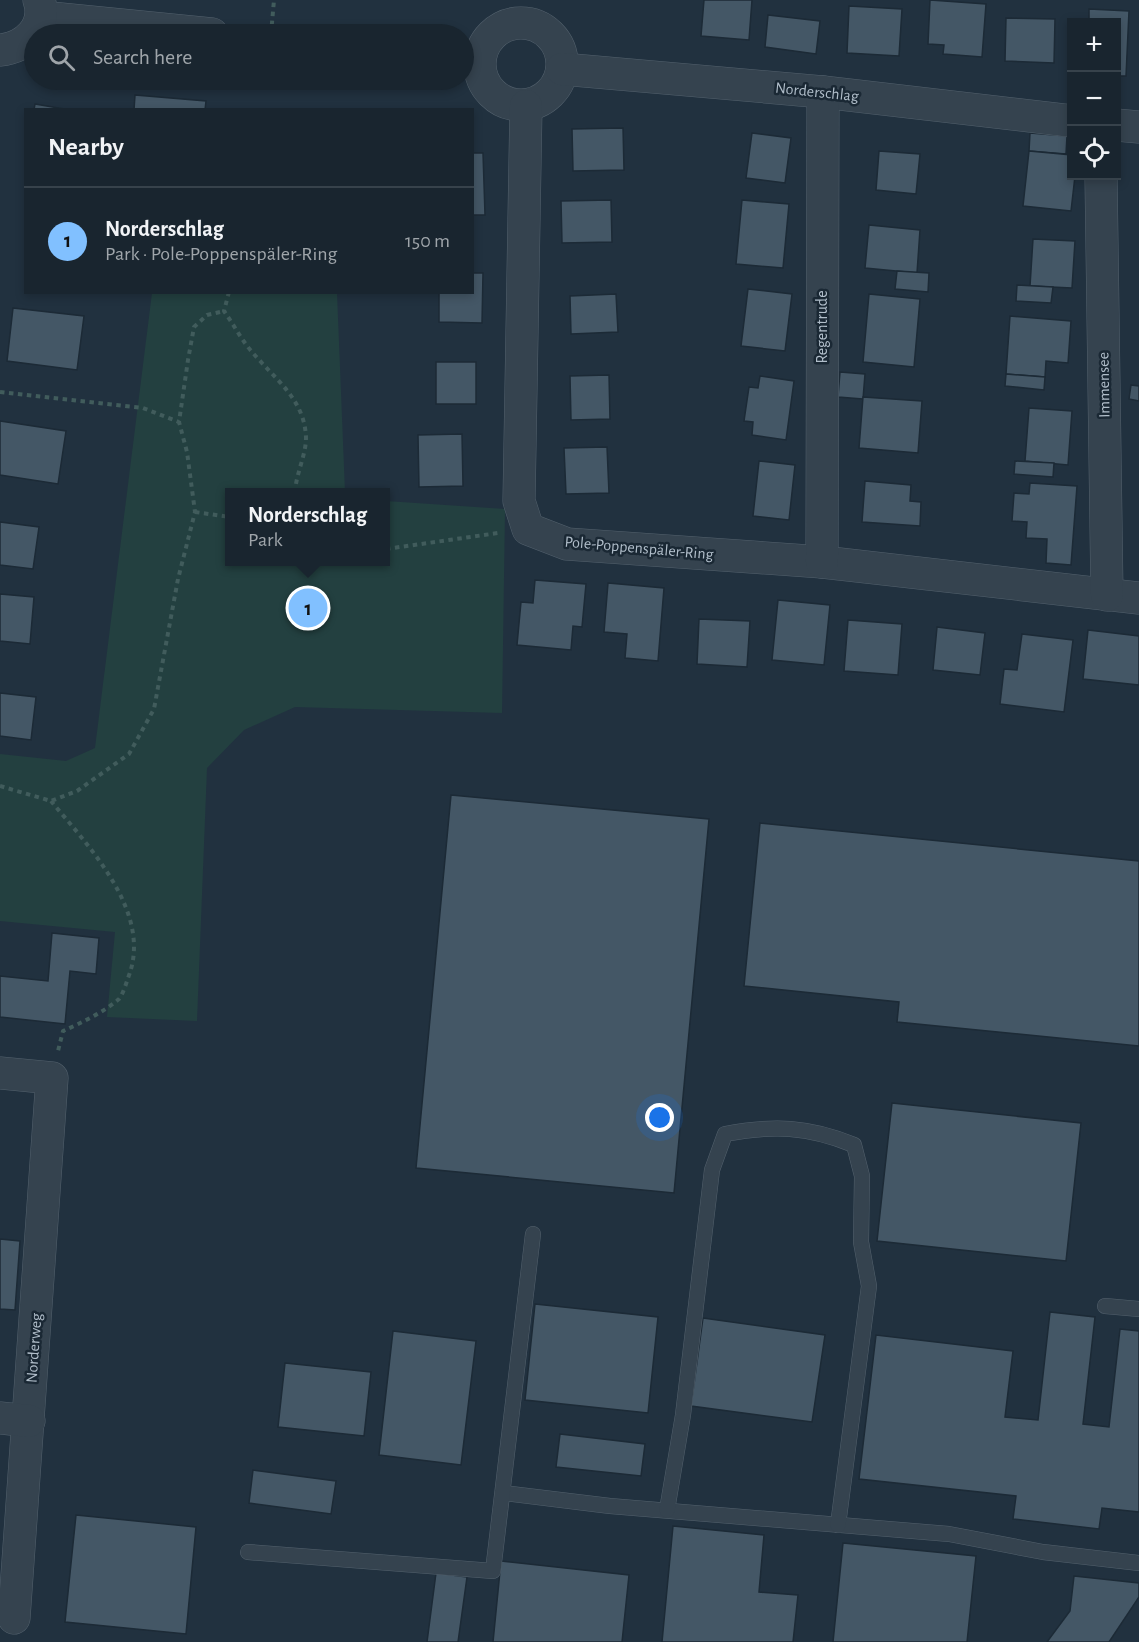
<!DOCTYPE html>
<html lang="en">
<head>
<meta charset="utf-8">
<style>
	:root { --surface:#19252f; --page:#222d37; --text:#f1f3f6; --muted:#9fa5aa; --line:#37424b; --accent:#81c0ff }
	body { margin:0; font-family:"Alegreya Sans",sans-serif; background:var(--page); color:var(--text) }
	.controls { position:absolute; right:18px; top:18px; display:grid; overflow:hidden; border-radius:0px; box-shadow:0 3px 9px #0003 }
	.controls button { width:54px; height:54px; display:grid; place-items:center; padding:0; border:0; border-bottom:2px solid var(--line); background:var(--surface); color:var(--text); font:30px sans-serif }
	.you { position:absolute; left:660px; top:1118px; width:21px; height:21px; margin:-15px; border:4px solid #fff; border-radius:50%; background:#1a73e8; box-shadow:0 0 0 9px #1a73e833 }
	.badge { display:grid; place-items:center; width:39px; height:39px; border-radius:50%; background:var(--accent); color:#111; font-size:20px; font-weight:700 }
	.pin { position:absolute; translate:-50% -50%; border:3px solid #fff; box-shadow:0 2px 6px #0006 }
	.popup { position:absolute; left:225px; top:488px; width:165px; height:78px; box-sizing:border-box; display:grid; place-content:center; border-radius:0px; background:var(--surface); filter:drop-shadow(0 2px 4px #0005); font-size:20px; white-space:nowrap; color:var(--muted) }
	.popup b { font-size:22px; color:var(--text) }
	.popup::after { content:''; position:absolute; left:50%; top:100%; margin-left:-12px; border:12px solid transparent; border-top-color:var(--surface) }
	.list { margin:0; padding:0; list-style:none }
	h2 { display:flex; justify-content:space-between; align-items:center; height:78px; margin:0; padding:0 24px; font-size:26px }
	h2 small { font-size:20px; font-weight:400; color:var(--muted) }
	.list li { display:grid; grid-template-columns:39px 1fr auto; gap:18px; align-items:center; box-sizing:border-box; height:108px; padding:0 24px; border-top:2px solid var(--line) }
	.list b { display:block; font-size:22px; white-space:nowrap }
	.list p { margin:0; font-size:20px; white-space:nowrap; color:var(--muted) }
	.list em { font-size:20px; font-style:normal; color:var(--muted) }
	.icon { flex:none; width:33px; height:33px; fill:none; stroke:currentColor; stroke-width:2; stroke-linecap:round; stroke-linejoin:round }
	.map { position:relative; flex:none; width:1139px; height:1642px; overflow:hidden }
	.search { position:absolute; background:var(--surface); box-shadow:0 3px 9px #0003; left:24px; top:24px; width:450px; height:66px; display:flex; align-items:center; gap:15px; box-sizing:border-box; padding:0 21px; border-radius:33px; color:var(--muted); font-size:22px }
	.panel { position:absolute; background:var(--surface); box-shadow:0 3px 9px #0003; left:24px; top:108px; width:450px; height:186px; border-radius:0px }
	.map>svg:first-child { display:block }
</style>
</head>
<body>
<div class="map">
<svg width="1139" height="1642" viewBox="0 0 1139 1642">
	<rect width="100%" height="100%" fill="#21313f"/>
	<polygon fill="#234040" points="152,293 337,293 345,492 230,492 230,562 386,562 386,501 505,509 502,713 295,707 244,730 207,768 197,1021 107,1017 115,932 0,921 0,754 66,761 95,748"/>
	<g fill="#445766" stroke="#1c2a36" stroke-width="1.5">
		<polygon points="704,0 752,0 749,40 701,36"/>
		<polygon points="930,0 986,4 982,57 943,54 944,45 928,44"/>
		<polygon points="849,6 902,9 899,56 847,53"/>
		<polygon points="1089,9 1129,11 1126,76 1116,76 1116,22 1089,22"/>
		<polygon points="768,15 820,21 816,54 765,47"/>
		<polygon points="1006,18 1055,19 1054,63 1005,61"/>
		<polygon points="135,95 206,101 205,110 134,110"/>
		<polygon points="35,104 70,110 34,110"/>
		<polygon points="623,128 624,170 573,171 572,129"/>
		<polygon points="752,133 791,138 785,183 746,178"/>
		<polygon points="1030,133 1067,136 1066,154 1029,151"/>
		<polygon points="879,151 920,154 916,194 876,190"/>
		<polygon points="1029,151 1072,155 1072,176 1075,176 1071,211 1023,206"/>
		<polygon points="472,153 483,153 485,215 472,215"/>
		<polygon points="611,200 612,242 562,243 561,201"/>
		<polygon points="742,200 789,204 783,268 736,264"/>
		<polygon points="869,225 920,230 917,273 865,268"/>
		<polygon points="1033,239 1075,241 1072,288 1030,286"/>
		<polygon points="897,271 929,273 928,292 895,289"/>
		<polygon points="472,273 483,273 482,323 439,322 439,292 472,292"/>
		<polygon points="1017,285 1053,287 1051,303 1016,301"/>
		<polygon points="748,289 792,294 785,351 741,346"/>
		<polygon points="616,294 618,332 571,334 570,296"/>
		<polygon points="869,294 920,299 914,367 863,362"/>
		<polygon points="13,308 84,316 77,370 7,361"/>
		<polygon points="1010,316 1071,321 1068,363 1046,361 1045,377 1006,374"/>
		<rect x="436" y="362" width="40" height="42"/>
		<polygon points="840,372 865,374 863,399 838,397"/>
		<polygon points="1006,374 1045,377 1044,390 1005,386"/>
		<polygon points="609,375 610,419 571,420 570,376"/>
		<polygon points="760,376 794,381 786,440 752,435 753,422 744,421 749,387 758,388"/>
		<polygon points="1131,385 1139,386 1139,401 1129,399"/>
		<polygon points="863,397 922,401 918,453 859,448"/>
		<polygon points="1029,408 1072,411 1068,465 1025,461"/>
		<polygon points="0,421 66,431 58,484 0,475"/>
		<polygon points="462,434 463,486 419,487 418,435"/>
		<polygon points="607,447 609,493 566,494 564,448"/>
		<polygon points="759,461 795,465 789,520 753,516"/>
		<polygon points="1015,461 1054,463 1053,477 1014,474"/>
		<polygon points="865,481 911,485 910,501 921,502 920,526 862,522"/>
		<polygon points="1030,483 1077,486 1071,565 1046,563 1047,539 1026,538 1027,522 1012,521 1014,493 1029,494"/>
		<polygon points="0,522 39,527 33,569 0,565"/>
		<polygon points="535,580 586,584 582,627 573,626 571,650 517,645 521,602 533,603"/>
		<polygon points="608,583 664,588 658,661 625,658 627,634 604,632"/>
		<polygon points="0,594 34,597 30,644 0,641"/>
		<polygon points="778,600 830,605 824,665 772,660"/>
		<polygon points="699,619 750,621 747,667 697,664"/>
		<polygon points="848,620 902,624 898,675 844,671"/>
		<polygon points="937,627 985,633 980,675 933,670"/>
		<polygon points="1088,630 1139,636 1139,685 1083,679"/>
		<polygon points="1022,634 1073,640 1064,712 1000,704 1004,669 1017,670"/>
		<polygon points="0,693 36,697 31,740 0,736"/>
		<polygon points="451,795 709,819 674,1193 416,1168"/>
		<polygon points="760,823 1139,861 1139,1046 897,1022 899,1002 744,986"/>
		<polygon points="52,933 99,938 96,974 70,971 65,1024 0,1017 0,976 48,981"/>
		<polygon points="892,1103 1081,1123 1066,1261 877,1241"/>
		<polygon points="0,1239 20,1241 15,1310 0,1309"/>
		<polygon points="535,1304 658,1317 648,1413 525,1400"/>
		<polygon points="1050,1312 1095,1317 1083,1424 1109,1427 1120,1329 1139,1331 1139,1512 1102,1508 1099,1529 1013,1519 1016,1496 859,1479 876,1335 1013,1351 1005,1417 1038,1420"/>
		<polygon points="703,1318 825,1335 812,1422 691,1406"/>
		<polygon points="393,1331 476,1341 461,1465 379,1455"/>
		<polygon points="285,1363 371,1372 364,1436 278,1427"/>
		<polygon points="560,1434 645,1444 641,1476 556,1467"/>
		<polygon points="253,1470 336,1481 331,1514 249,1503"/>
		<polygon points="76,1515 196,1527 186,1634 65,1622"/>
		<polygon points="673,1526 764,1535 759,1592 798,1595 793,1642 662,1642"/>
		<polygon points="843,1543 976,1556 967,1642 833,1642"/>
		<polygon points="501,1561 629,1575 622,1642 493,1642"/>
		<polygon points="436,1573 467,1577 458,1642 427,1642"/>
		<polygon points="1074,1576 1139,1583 1139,1597 1109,1642 1047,1642 1070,1611"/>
	</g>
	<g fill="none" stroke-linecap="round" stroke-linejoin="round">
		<defs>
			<g id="lane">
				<polyline points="1105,1306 1139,1309"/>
				<polyline points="504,1493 610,1506 949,1534 1043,1552 1139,1563"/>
				<path d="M667,1510L683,1415L712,1170L725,1134C773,1125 808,1126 854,1145L862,1176L861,1242L869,1286L838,1525"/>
				<polyline points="248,1552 493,1571 533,1234"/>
			</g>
			<g id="street">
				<polyline points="41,17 212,34"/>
				<circle cx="521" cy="64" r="41"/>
				<path d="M0,50C25,48 48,27 39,0"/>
				<polyline points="562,69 823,92 1072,121"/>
				<polyline points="526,106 519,501 528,529 567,544 822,562 1139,598"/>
				<polyline points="1116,125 1139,127"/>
				<polyline points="1101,176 1107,595"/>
				<polyline points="822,562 823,92"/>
				<polyline points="0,1073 52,1078 14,1618"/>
				<polyline points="0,1418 29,1421"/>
			</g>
		</defs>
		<use href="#lane" stroke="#53616d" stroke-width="16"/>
		<use href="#street" stroke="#53616d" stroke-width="33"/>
		<g stroke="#415c5c" stroke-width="4" stroke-dasharray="4.5 4.5" stroke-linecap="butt">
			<polyline points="271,34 274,0"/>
			<path d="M229,292L224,311C234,325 242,341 253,353C276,380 305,400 306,438C306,455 296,474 295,492"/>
			<polyline points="0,392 143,408 179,422"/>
			<polyline points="195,512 230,517"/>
			<polyline points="386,549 498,533"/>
			<polyline points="0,786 51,801 77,791 129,754 154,709 178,579 195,512 187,452 179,422 188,360 194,327 207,315 224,311"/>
			<path d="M51,801C89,847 154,913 128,978C126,984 123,994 119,999C104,1012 81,1023 63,1031L58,1051"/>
		</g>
		<use href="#lane" stroke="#35434f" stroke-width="15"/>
		<use href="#street" stroke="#35434f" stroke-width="32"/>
	</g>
	<g text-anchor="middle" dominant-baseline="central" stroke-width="5" stroke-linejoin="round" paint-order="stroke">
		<g font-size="16" fill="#b1beca" stroke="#1a2834">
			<text transform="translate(817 92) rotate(6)">Norderschlag</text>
			<text transform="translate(822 327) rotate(-90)">Regentrude</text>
			<text transform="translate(1104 385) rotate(-91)">Immensee</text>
			<text transform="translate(639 548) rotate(5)">Pole-Poppenspäler-Ring</text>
			<text transform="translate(34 1348) rotate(-86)">Norderweg</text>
		</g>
	</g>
</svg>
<div class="controls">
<button>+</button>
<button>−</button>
<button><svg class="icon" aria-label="locate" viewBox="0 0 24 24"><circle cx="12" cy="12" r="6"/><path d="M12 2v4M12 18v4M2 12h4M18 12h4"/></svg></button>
</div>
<div class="you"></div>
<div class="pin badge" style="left:308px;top:608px">1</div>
<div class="popup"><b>Norderschlag</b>Park</div>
<div class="search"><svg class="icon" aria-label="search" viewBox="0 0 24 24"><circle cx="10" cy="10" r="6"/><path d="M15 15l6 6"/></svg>Search here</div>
<section class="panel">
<h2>Nearby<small></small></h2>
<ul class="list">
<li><span class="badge">1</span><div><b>Norderschlag</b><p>Park · Pole-Poppenspäler-Ring</p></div><em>150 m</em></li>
</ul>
</section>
</div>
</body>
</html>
